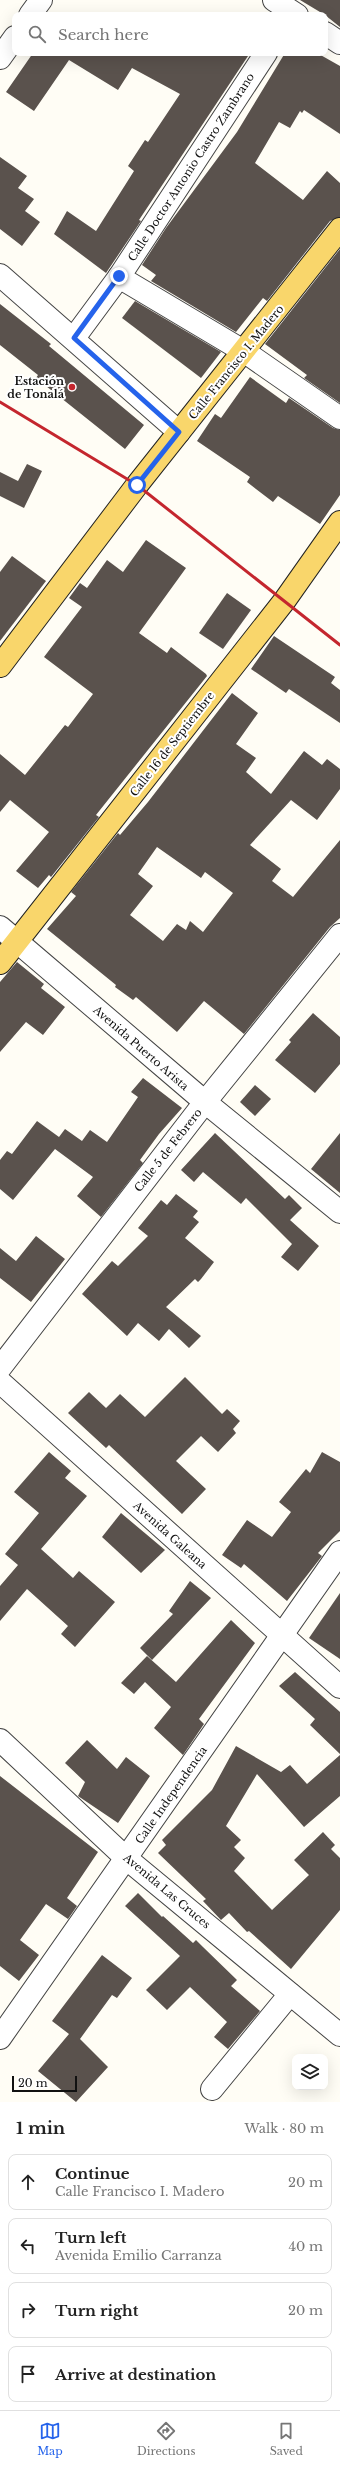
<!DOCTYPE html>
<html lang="en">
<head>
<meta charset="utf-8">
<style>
	:root { --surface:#fff; --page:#f6f6f6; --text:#222; --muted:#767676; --line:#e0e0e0; --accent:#2563eb }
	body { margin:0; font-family:"Libre Baskerville",serif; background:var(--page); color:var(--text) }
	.controls { position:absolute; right:12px; bottom:12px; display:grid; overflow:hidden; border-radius:8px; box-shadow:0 4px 16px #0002 }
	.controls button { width:36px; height:36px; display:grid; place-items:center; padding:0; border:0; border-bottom:1px solid var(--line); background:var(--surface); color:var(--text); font:20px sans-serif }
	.scale { position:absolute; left:12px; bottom:10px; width:65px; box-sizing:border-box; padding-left:4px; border:2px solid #111; border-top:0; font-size:11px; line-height:14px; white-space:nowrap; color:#111; -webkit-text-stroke:3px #fff; paint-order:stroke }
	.stop { position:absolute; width:12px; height:12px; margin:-9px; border:3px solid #2563eb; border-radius:50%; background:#fff }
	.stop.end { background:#2563eb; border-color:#fff; box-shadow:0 1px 4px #0008 }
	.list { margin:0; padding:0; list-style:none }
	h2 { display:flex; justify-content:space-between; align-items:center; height:52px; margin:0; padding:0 16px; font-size:17px }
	h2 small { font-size:13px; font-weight:400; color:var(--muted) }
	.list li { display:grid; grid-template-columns:26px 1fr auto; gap:12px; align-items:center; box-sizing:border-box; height:56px; margin:0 8px 8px; padding:0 8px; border:1px solid var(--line); border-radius:8px }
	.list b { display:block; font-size:15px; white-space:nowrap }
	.list p { margin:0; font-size:13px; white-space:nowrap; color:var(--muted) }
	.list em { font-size:13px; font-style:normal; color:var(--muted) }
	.icon { flex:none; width:22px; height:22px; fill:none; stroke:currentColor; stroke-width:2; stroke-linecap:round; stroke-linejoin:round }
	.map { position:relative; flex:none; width:340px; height:2102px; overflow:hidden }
	.search { position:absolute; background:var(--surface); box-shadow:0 4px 16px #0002; left:12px; right:12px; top:12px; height:44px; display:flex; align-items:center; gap:10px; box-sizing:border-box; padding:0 14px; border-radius:8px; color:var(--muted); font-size:15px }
	.sheet { height:308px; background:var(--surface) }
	nav { display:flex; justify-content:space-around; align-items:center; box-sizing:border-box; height:56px; border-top:1px solid var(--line); background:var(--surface); font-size:11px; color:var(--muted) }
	nav a { display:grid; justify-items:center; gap:2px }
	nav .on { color:var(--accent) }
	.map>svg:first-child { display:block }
</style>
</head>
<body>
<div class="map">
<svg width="340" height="2102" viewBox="0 0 340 2102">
	<rect width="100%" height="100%" fill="#fffdf5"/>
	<g fill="#5a524d" fill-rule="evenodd">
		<polygon points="300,0 340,0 340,27 325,15"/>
		<polygon points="33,53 250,53 139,220 141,221 106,273 54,234 67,211 96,231 134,171 128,166 145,140 148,142 180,94 132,68 118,90 69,60 34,111 6,92"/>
		<polygon points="285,53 317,53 340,66 340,134 304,110 302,113 300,111 290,128 279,122 255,163 303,200 327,171 340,183 340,217 330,221 267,301 263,298 236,332 151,281 156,275 142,265 166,228 237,132"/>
		<polygon points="0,157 27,176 18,188 34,199 25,211 40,222 22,246 0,229"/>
		<polygon points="340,249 340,403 304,378 307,375 265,344"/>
		<polygon points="135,301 221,352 201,378 122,318"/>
		<polygon points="0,304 51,344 49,346 144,425 125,449 36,378 38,375 0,345"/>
		<polygon points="250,377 286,403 289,398 333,428 340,430 340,495 320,524 278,496 273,502 247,482 250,477 197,441 215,414 221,418"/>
		<polygon points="27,464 42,471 24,508 0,496 0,472 18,481"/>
		<polygon points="146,540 186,568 139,633 167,653 171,647 206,674 207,676 96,815 99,817 51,877 49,875 38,888 16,871 49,832 10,800 0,812 0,754 25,775 65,725 68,727 93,694 44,657 82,607 69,598 80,583 87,588 107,560 123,572"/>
		<polygon points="12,556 46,581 0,641 0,572"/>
		<polygon points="227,593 251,610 223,649 199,633"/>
		<polygon points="274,636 335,677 331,683 340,690 340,723 289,689 286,693 251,669"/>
		<path d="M232,693L258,713L236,744L256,758L246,772L271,794L304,751L322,765L327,759L340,769V789L317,820L291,800L250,845L281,869L272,881L293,897L340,840V918L330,927L244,1034L204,1001L177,1032L136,997L133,1000L115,987L116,985L47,929L76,896L71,892L118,833L120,835L148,802ZM157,847L201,878L205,872L233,893L203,932L190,921L186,930L177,924L163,941L130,915L153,886L138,874Z"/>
		<polygon points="17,962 44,984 41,988 65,1007 43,1035 26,1022 0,1052 0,982"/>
		<polygon points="313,1013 340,1037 340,1064 315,1093 275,1060 291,1042 289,1040"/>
		<polygon points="143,1078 182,1108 159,1134 140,1160 143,1163 101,1217 77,1196 93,1177 55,1149 13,1200 0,1189 0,1160 7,1151 12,1154 37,1121 59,1137 65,1129 82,1141 90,1130 107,1142 138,1097 131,1092"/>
		<polygon points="255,1085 271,1099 255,1116 240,1102"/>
		<polygon points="215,1133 285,1199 289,1195 302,1208 290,1220 319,1246 298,1271 281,1257 292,1244 246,1198 241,1204 203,1172 194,1182 181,1170"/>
		<polygon points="340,1133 340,1193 311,1169"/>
		<polygon points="176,1194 198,1211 193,1217 199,1222 185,1238 214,1262 201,1279 198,1282 195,1279 166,1307 201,1336 189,1348 169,1329 159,1341 138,1323 127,1336 82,1294 112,1261 118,1266 148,1236 138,1228 161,1200 167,1205"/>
		<polygon points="36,1236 65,1259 31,1302 0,1278 0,1248 16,1261"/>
		<polygon points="185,1377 222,1414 227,1409 240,1421 233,1429 236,1433 218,1452 201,1436 176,1461 206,1489 182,1514 109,1445 106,1448 68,1413 89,1392 106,1408 120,1394 145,1417"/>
		<polygon points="49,1452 71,1471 65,1478 87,1496 41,1549 73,1578 79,1571 115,1602 75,1647 61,1634 68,1626 27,1589 0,1621 0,1586 18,1565 5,1554 39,1513 14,1492"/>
		<polygon points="322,1452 340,1462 340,1531 318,1553 322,1556 287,1601 244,1564 241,1568 222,1555 247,1520 272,1537 291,1512 279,1502 306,1469 310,1473"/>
		<polygon points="121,1513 165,1550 141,1573 102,1537"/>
		<polygon points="190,1581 211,1598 152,1660 140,1648 173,1614 169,1611"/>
		<polygon points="340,1593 340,1659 309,1638"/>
		<polygon points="231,1620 255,1643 199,1719 204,1724 183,1755 154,1728 171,1707 145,1682 134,1694 121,1683 147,1656 176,1682"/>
		<polygon points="295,1672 340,1712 340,1754 310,1725 315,1719 279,1686"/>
		<polygon points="87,1740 117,1769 126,1757 150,1776 118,1823 78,1796 85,1782 65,1763"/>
		<polygon points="236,1746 281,1772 290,1765 307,1784 340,1755 340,1796 304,1827 257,1774 226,1826 241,1840 234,1847 245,1858 234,1871 272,1910 309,1875 294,1860 323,1832 335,1845 331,1849 340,1858 340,1910 291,1969 249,1931 247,1932 229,1913 221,1920 203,1901 206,1899 158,1853 166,1845 162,1840 212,1790"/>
		<polygon points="0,1776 98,1852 67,1898 77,1906 68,1919 46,1904 20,1940 39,1955 19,1981 0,1966"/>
		<polygon points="138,1893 162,1917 163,1916 193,1943 196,1940 203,1947 237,1980 231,1986 260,2011 228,2049 214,2037 227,2022 190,1987 167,2010 146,1990 180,1956 125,1906"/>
		<polygon points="102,1955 132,1978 117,1998 112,1995 80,2039 108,2067 76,2102 38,2071 69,2034 52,2021"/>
	</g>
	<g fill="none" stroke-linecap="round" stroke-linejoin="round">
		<defs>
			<g id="minor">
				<polyline points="274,0 297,15"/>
				<polyline points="30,15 41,0"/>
				<polyline points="325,33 340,43"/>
				<polyline points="0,58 15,37"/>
				<polyline points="0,275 179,432"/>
				<polyline points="119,277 245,352 340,418"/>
				<polyline points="74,338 119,277 266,53"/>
				<polyline points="0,927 205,1102 340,1212"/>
				<polyline points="0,1368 205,1102 340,935"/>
				<polyline points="0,1382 340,1687"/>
				<polyline points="0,1740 127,1859 340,2035"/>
				<polyline points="0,2038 340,1552"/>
				<polyline points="212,2089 290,1994"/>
			</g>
			<g id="major">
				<polyline points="0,666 137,485 340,229"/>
				<polyline points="0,963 285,600 340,522"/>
			</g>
		</defs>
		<use href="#minor" stroke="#444" stroke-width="24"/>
		<use href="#major" stroke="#222" stroke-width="24"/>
		<use href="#minor" stroke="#fff" stroke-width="22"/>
		<use href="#major" stroke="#f9d66b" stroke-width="22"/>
		<polyline stroke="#c4262e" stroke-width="3" points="0,402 137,485 340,645"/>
	</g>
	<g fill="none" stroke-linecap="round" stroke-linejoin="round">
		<polyline stroke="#2563eb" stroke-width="5" points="119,276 74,338 179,432 137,485"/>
	</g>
	<circle fill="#c4262e" stroke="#fff" stroke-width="1.5" cx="72" cy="387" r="4"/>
	<g text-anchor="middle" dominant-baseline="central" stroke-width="4" stroke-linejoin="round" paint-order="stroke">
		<g font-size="11" fill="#111" stroke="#fff">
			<text transform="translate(191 167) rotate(-57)">Calle Doctor Antonio Castro Zambrano</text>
			<text transform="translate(236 362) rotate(-51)">Calle Francisco I. Madero</text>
			<text transform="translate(172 744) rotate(-52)">Calle 16 de Septiembre</text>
			<text transform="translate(141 1048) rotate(41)">Avenida Puerto Arista</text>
			<text transform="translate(168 1150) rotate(-52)">Calle 5 de Febrero</text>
			<text transform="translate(170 1535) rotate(42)">Avenida Galeana</text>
			<text transform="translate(171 1795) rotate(-55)">Calle Independencia</text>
			<text transform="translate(167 1891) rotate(40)">Avenida Las Cruces</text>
		</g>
		<g font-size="11" font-weight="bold" fill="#111" stroke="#fff" text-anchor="end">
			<text x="64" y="381">Estación<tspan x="64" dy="13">de Tonalá</tspan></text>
		</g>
	</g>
</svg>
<div class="controls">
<button><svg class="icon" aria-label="layers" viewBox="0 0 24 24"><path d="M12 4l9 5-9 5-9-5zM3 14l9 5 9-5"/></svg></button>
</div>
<div class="scale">20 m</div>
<div class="stop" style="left:137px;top:485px"></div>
<div class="stop end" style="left:119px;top:276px"></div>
<div class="search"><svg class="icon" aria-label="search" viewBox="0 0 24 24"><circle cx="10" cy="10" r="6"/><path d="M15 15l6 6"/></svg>Search here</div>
</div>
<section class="sheet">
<h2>1 min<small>Walk · 80 m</small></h2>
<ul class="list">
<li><svg class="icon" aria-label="ahead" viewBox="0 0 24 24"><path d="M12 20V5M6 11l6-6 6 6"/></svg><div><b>Continue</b><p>Calle Francisco I. Madero</p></div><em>20 m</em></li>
<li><svg class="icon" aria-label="left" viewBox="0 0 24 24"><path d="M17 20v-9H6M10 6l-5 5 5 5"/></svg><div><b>Turn left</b><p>Avenida Emilio Carranza</p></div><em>40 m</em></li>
<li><svg class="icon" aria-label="right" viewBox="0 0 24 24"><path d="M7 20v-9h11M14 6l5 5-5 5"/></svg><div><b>Turn right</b></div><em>20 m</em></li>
<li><svg class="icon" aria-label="arrive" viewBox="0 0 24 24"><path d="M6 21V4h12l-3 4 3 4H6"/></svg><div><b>Arrive at destination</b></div></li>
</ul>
</section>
<nav>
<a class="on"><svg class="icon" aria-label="map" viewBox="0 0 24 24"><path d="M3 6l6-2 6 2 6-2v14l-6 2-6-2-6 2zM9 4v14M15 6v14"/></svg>Map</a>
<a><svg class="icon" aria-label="directions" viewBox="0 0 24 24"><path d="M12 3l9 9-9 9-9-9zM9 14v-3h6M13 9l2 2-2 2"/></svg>Directions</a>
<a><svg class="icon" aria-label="saved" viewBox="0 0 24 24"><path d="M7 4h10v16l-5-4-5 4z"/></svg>Saved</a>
</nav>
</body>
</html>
